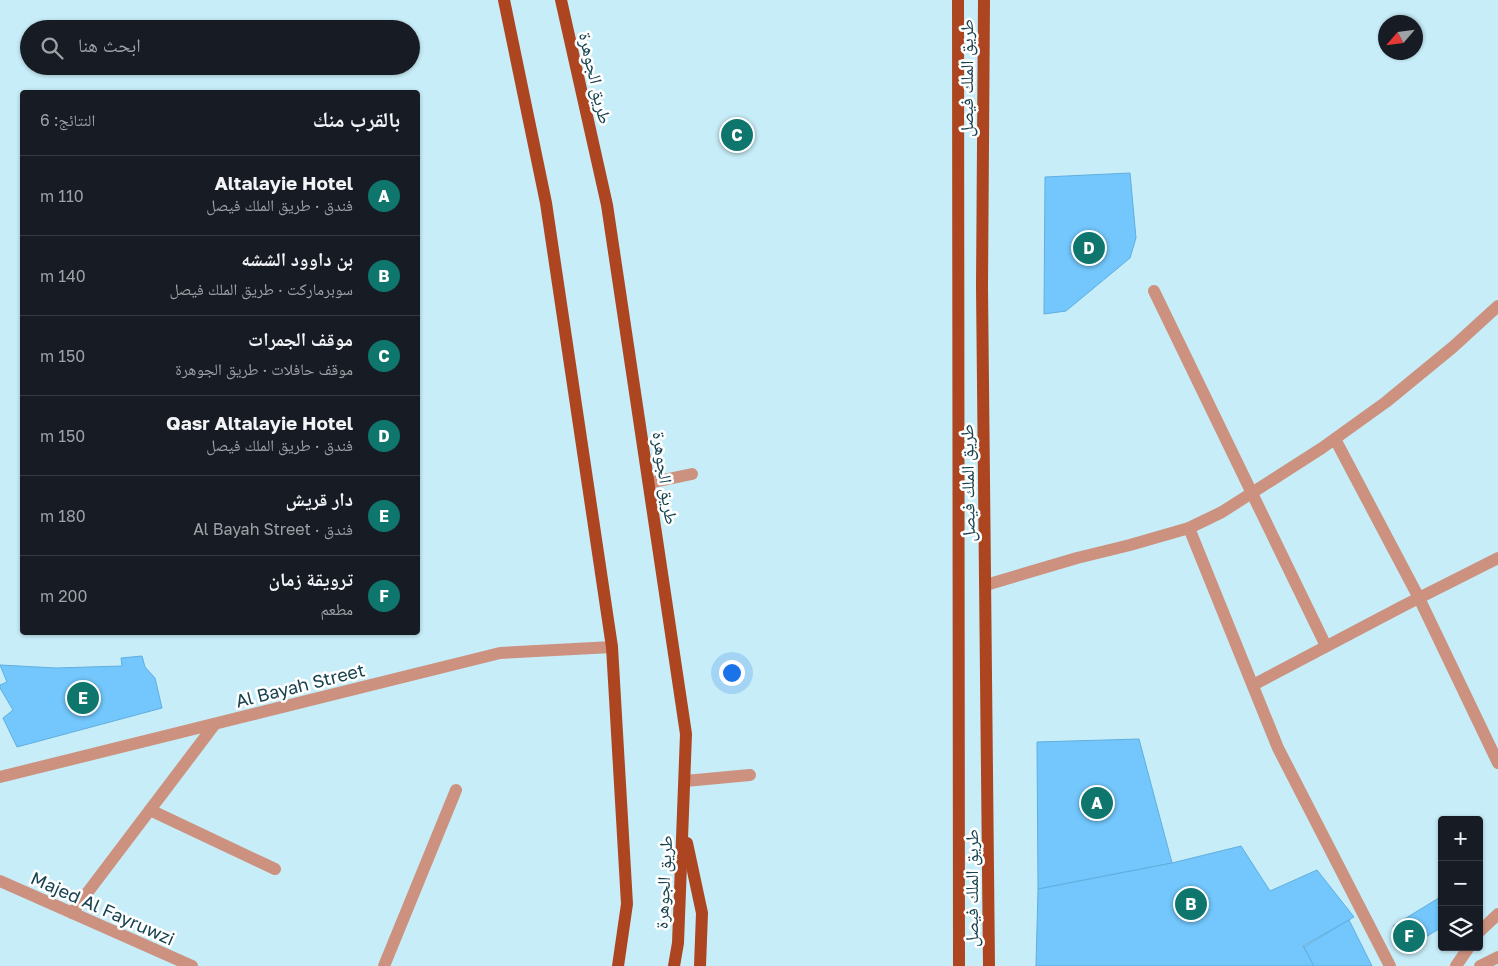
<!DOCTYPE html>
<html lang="ar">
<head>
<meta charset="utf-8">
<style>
	:root { --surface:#171b24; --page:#20242c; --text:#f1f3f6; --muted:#9ea1a6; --line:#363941; --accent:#0f766e }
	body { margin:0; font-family:"Golos Text","Noto Naskh Arabic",sans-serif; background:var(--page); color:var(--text); direction:rtl }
	.controls { position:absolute; right:15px; bottom:15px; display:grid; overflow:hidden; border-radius:5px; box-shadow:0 1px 4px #0004 }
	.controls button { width:45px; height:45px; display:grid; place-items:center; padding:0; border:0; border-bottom:1px solid var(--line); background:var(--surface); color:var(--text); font:25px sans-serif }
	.compass { position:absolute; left:1378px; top:15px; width:45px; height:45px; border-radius:50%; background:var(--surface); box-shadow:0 1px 4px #0004; rotate:242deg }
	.you { position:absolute; left:731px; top:672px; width:18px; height:18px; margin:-12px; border:4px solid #fff; border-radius:50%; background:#1a73e8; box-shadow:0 0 0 8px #1a73e833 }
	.badge { display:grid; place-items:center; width:32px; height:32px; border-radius:50%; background:var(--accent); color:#fff; font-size:16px; font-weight:700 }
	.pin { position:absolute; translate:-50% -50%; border:2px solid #fff; box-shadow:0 1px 5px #0006 }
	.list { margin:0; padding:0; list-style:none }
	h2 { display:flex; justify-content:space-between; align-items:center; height:65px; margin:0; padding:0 20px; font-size:21px }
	h2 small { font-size:16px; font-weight:400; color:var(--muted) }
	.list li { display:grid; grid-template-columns:32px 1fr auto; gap:15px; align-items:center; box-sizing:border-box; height:80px; padding:0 20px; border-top:1px solid var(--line) }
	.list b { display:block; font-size:19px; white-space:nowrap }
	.list p { margin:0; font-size:16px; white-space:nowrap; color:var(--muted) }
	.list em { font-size:16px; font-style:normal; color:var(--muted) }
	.icon { flex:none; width:28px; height:28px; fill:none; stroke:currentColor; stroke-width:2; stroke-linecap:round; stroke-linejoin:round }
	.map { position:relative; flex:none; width:1498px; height:966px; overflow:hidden; direction:ltr }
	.search { position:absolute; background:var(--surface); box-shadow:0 1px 4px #0004; left:20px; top:20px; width:400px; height:55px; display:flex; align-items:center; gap:12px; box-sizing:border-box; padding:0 18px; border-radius:28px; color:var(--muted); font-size:19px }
	.panel { position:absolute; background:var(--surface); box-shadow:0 1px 4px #0004; left:20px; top:90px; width:400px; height:545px; border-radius:5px; direction:rtl }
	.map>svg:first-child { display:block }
</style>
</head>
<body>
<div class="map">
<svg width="1498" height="966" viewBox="0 0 1498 966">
	<rect width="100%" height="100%" fill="#c7edf8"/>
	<g fill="#73c7fc" stroke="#61aedf">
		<polygon points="1130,173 1136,238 1130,258 1066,311 1044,314 1045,177"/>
		<polygon points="142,656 145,667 155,678 162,708 17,747 3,718 13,710 0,688 0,685 7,682 0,665 56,668 122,666 121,658"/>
		<polygon points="1139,739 1172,863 1038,889 1037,742"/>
		<polygon points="1241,846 1270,891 1317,870 1354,917 1303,946 1314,966 1036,966 1038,889 1172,863"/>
		<polygon points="1442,896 1442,927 1406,949 1393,926"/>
		<polygon points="1349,920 1372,966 1314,966 1304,947"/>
	</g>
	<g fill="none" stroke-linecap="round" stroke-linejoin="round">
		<g stroke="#cd927f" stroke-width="12">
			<polyline points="1154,291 1326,646"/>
			<polyline points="1335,439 1419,598 1498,763"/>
			<polyline points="649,483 692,474"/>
			<polyline points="1189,528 1278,748 1390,966"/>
			<polyline points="986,585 1077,558 1130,545 1189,528 1222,512 1322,448 1386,402 1453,347 1498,306"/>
			<polyline points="1253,685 1403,606 1498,558"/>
			<polyline points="0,777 500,653 612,647"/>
			<polyline points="685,781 750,775"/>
			<polyline points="150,810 275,869"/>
			<polyline points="0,881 192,966"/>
			<polyline points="72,913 215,724"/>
			<polyline points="1479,932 1498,914"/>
			<polyline points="384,966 456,790"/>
			<polyline points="1456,966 1469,947"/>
			<polyline points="1480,966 1498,957"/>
		</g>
		<g stroke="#ad4521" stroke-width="12">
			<polyline points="504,0 546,203 612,647 627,904 618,966"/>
			<polyline points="561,0 607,205 686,734 678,943 674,966"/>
			<polyline points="958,0 959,966"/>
			<polyline points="984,0 982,287 989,966"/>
			<polyline points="687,843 702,913 700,966"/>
		</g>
	</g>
	<g text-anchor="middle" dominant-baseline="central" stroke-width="5" stroke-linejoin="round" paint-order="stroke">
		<g font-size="18" fill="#17434f" stroke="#fff">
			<text transform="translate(596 78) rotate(77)">طريق الجوهرة</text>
			<text transform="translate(966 78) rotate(-90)">طريق الملك فيصل</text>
			<text transform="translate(666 478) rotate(82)">طريق الجوهرة</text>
			<text transform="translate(967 483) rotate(-91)">طريق الملك فيصل</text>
			<text transform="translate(300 685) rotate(-14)">Al Bayah Street</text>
			<text transform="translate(663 882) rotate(-87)">طريق الجوهرة</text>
			<text transform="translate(971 888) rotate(-90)">طريق الملك فيصل</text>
			<text transform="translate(103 908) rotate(24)">Majed Al Fayruwzi</text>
		</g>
	</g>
</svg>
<div class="controls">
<button>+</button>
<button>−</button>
<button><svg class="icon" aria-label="layers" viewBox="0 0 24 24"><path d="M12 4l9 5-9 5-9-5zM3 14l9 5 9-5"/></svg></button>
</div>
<svg class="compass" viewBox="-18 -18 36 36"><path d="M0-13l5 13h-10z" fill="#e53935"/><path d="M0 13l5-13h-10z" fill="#9ea1a6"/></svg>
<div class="you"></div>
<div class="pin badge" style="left:1097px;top:803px">A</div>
<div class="pin badge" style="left:1191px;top:904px">B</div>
<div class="pin badge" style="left:737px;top:135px">C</div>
<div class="pin badge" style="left:1089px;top:248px">D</div>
<div class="pin badge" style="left:83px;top:698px">E</div>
<div class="pin badge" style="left:1409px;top:936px">F</div>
<div class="search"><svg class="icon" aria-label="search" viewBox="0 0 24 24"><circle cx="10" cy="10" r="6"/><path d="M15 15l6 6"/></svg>ابحث هنا</div>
<section class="panel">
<h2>بالقرب منك<small>النتائج: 6</small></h2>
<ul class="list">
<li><span class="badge">A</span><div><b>Altalayie Hotel</b><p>فندق · طريق الملك فيصل</p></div><em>110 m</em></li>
<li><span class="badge">B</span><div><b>بن داوود الششه</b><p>سوبرماركت · طريق الملك فيصل</p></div><em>140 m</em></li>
<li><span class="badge">C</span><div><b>موقف الجمرات</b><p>موقف حافلات · طريق الجوهرة</p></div><em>150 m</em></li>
<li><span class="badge">D</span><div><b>Qasr Altalayie Hotel</b><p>فندق · طريق الملك فيصل</p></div><em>150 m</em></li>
<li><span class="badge">E</span><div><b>دار قريش</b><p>فندق · Al Bayah Street</p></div><em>180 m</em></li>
<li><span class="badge">F</span><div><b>ترويقة زمان</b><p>مطعم</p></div><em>200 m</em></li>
</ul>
</section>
</div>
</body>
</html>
